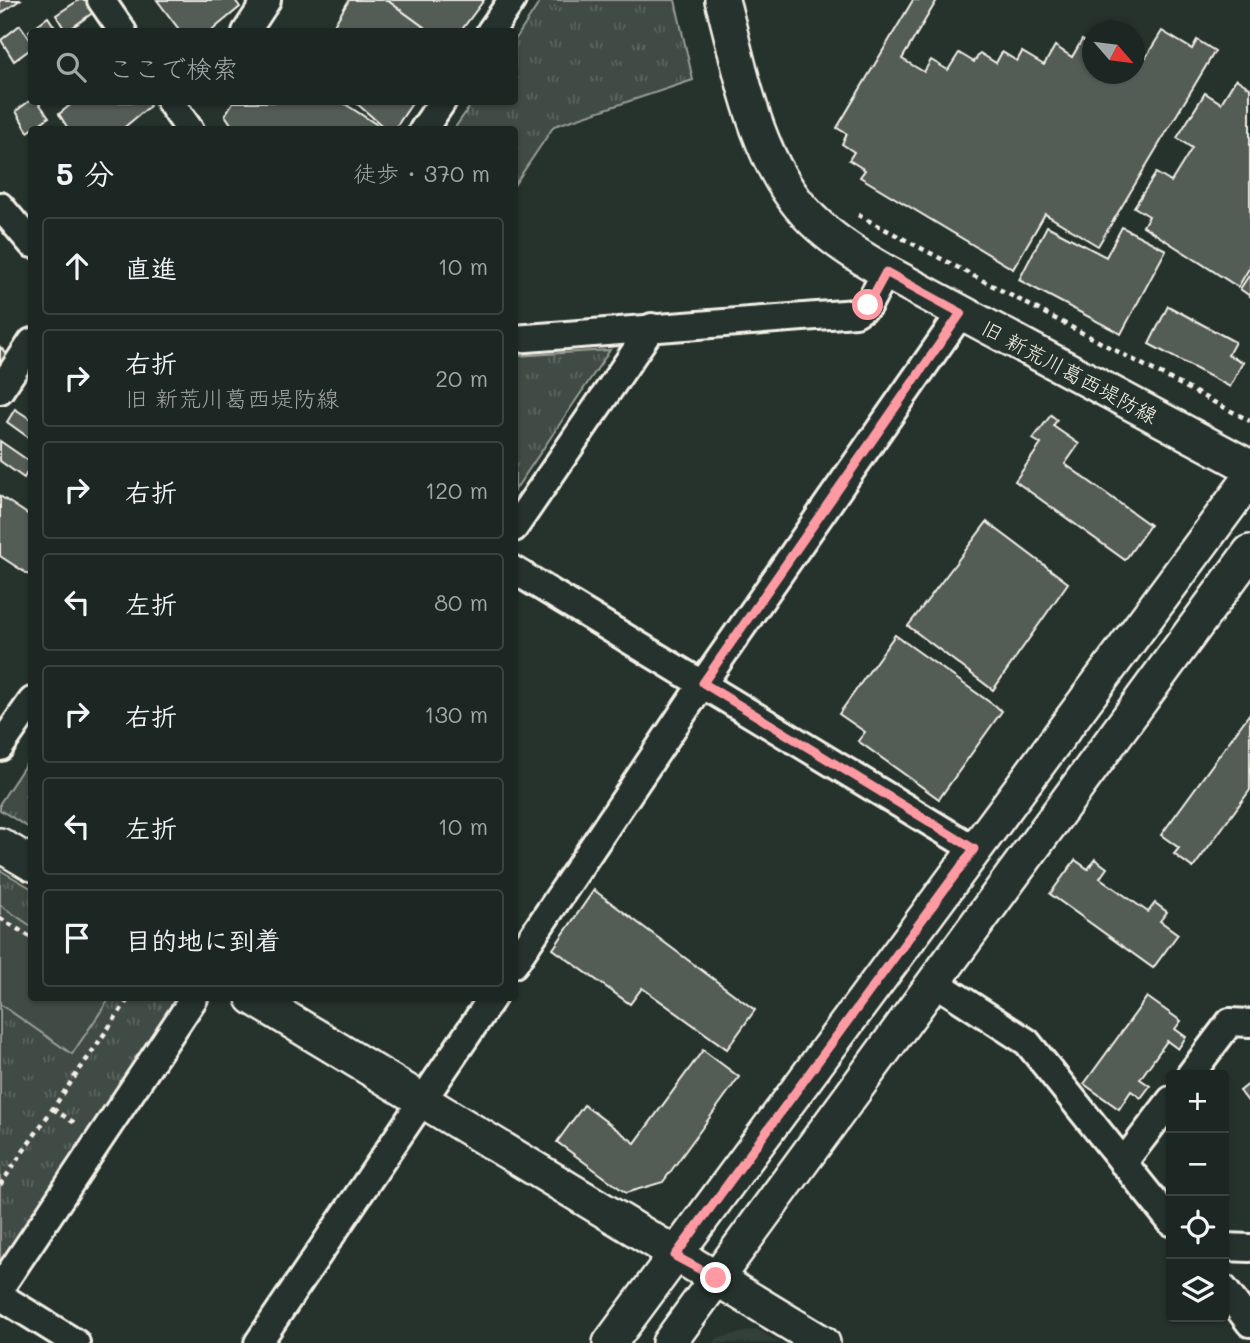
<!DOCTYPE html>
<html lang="ja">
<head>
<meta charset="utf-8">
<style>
	:root { --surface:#1c2622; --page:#252e2a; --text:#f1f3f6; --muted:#a0a5a5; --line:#3a4340 }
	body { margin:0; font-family:Mali,"Klee One",sans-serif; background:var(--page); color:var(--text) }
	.controls { position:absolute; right:21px; bottom:21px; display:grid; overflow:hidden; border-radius:7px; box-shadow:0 2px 5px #0004 }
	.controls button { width:63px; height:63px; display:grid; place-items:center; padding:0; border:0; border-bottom:2px solid var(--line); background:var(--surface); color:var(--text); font:35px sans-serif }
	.compass { position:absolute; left:1082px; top:21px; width:63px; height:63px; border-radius:50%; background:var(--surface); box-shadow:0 2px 5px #0004; rotate:118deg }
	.stop { position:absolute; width:21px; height:21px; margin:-16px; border:5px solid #ff9aa2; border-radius:50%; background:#fff }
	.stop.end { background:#ff9aa2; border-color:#fff; box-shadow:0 2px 7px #0008 }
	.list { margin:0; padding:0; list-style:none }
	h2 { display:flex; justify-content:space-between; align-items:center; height:91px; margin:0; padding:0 28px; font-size:30px }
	h2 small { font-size:23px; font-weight:400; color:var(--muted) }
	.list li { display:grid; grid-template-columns:46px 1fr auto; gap:21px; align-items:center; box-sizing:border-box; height:98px; margin:0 14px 14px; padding:0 14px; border:2px solid var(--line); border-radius:7px }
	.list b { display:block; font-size:26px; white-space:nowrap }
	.list p { margin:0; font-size:23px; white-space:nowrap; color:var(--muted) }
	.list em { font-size:23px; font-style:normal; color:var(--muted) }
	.icon { flex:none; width:38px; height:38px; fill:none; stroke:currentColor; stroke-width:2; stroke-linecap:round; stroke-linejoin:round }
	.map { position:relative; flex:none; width:1250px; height:1343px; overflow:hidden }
	.search { position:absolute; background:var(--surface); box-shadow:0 2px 5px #0004; left:28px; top:28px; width:490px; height:77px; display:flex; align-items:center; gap:18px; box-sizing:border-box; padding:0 24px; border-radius:7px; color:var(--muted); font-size:26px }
	.panel { position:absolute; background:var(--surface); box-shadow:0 2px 5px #0004; left:28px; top:126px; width:490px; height:875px; border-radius:7px }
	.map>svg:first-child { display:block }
</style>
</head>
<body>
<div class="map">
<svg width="1250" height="1343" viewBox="0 0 1250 1343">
	<defs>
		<pattern id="park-tufts" width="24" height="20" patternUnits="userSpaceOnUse" patternTransform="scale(1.75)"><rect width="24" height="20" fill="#414b45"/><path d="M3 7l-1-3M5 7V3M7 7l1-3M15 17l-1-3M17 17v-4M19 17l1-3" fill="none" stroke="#5d6560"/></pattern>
	</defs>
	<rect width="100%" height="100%" fill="#26332d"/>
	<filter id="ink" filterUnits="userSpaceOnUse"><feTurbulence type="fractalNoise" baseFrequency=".0143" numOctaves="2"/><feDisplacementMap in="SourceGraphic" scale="14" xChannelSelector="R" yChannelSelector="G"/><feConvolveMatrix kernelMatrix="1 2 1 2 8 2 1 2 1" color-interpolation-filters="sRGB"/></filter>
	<g filter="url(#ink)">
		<polygon fill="#333f39" points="757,1329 780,1343 714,1343 718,1338"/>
		<g fill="url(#park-tufts)" stroke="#9a9e96" stroke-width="2">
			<polygon points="541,0 675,0 693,80 554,126 515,184 514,130 454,129 473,102 514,102 515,40"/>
			<polygon points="610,350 515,490 515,356"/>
			<polygon points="31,756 31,829 0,810 0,803"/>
			<polygon points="0,870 31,888 32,998 179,999 0,1262"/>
		</g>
		<polygon fill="#414b45" stroke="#9a9e96" stroke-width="2" points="0,905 31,926 32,998 110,998 72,1054 0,1004"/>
		<g fill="#525c55" stroke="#f4f1e8" stroke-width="2">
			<polygon points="0,0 20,0 0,14"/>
			<polygon points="79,0 92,0 98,9 66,32 56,15"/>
			<polygon points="157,0 235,0 240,7 210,32 181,32"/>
			<polygon points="349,0 387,0 431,32 330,32"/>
			<polygon points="387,0 484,0 460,32 431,32"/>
			<polygon points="913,0 937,0 902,59 924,72 931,60 948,70 959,53 974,62 980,53 996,63 1002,52 1017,61 1022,52 1044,65 1055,46 1072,57 1082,40 1092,46 1092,74 1134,74 1134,50 1146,57 1162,31 1192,49 1197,40 1215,51 1098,246 1045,214 1013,269 860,177 865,170 849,160 854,152 842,144 847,134 837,128"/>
			<polygon points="48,17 58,32 32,32 32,36 29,31"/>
			<polygon points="20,25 32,42 32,48 14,61 1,40"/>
			<polygon points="1236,79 1250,88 1250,267 1238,287 1143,226 1149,216 1134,207 1156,173 1171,182 1192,148 1177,138 1205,93 1221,103"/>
			<polygon points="32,99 38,102 49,117 28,132 16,111"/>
			<polygon points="74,102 146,102 150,106 121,130 69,130 59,114"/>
			<polygon points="233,102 342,102 385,130 235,130 225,115"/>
			<polygon points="355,102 413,102 394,130 387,130"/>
			<polygon points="1047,226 1106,257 1122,227 1166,250 1121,334 1019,280"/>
			<polygon points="1250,274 1250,296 1240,289"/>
			<polygon points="1168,306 1235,342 1228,355 1243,362 1230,387 1149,344"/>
			<polygon points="0,347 8,355 0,364"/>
			<polygon points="15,409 32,420 32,440 7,422"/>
			<polygon points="1051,415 1057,420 1053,426 1079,444 1065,464 1150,525 1125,560 1015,481 1041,444 1033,439"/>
			<polygon points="0,441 32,463 24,478 0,461"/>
			<polygon points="0,496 32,517 32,577 0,556"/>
			<polygon points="987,522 1068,583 993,690 908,626"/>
			<polygon points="895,635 1002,711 939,799 858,741 865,732 839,714"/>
			<polygon points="1250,713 1250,790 1193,868 1174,854 1179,848 1161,835"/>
			<polygon points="1095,859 1107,868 1100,878 1148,912 1155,903 1167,912 1160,921 1178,934 1153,968 1050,894 1075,860 1088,869"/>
			<polygon points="594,890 755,1010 727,1049 642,988 630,1004 553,949"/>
			<polygon points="1147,997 1181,1021 1175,1029 1186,1037 1178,1049 1167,1041 1140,1079 1150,1086 1141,1098 1131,1091 1119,1109 1084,1084"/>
			<polygon points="703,1050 739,1077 663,1182 626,1193 557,1142 584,1105 635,1143"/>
			<polygon points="1250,1083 1250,1104 1240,1091"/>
		</g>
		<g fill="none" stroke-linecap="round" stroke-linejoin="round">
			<defs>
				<g id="minor">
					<polyline points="101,0 123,32"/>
					<polyline points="246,32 267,0"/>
					<polyline points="490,32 512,0"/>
					<polyline points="170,102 190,130"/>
					<polyline points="423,130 442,102"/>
					<polyline points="0,206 32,244"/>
					<polyline points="514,339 856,313 868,305 886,272"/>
					<polyline points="0,390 32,342"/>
					<polyline points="514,528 652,327"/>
					<polyline points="514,570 974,849"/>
					<polyline points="0,747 32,701"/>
					<polyline points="514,964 703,683 961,313"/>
					<polyline points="933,981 1027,1042 1171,1222"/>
					<polyline points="1190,1075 1230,1022 1250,1023"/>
					<polyline points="1123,1163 1171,1100"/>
					<polyline points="1224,1247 1250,1248"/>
					<polyline points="0,1288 194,998"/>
					<polyline points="1224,1289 1250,1323"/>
					<polyline points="0,1296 76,1343"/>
					<polyline points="258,1343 492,998"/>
				</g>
				<g id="tertiary">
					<path d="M722,0C743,77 757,172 820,227C840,245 863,259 886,272L1250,467"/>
					<polyline points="0,845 32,864"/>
					<polyline points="253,998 823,1343"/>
					<polyline points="610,1343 1250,478"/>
					<polyline points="669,1343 1250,552"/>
				</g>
			</defs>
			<use href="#minor" stroke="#f4f1e8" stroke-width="32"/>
			<use href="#tertiary" stroke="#f4f1e8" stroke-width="38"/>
			<g stroke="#f4f1e8" stroke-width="4.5" stroke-dasharray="5 5" stroke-linecap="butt">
				<polyline points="858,215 1250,421"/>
				<polyline points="0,918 32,938"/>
				<polyline points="53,1109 78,1125"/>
				<polyline points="0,1185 127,1001 122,998"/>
			</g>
			<use href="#minor" stroke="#26332d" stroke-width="26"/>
			<use href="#tertiary" stroke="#26332d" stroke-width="33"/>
		</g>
	</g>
	<g fill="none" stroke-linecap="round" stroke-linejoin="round" filter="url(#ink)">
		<polyline stroke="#ff9aa2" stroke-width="9" points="716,1278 675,1256 974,849 703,683 961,313 886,272 868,305"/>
	</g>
	<g text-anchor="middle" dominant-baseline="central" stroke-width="7" stroke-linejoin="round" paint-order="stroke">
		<g font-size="21" fill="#f4f1e8" stroke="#26332d">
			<text transform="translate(1070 371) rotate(28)">旧 新荒川葛西堤防線</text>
		</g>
	</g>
</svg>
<div class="controls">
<button>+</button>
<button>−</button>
<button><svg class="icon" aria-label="locate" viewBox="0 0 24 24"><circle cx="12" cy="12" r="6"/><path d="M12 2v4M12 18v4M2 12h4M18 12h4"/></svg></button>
<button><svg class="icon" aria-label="layers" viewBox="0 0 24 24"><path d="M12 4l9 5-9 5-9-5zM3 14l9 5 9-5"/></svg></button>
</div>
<svg class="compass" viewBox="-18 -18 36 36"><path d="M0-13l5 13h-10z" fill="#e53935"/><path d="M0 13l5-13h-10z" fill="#a0a5a5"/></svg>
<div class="stop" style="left:868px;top:305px"></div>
<div class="stop end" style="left:716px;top:1278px"></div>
<div class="search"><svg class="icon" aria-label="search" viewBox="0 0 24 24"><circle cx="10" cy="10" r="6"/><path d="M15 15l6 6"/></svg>ここで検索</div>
<section class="panel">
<h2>5 分<small>徒歩 · 370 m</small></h2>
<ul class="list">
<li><svg class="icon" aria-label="ahead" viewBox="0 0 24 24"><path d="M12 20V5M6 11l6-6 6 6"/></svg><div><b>直進</b></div><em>10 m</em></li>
<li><svg class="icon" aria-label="right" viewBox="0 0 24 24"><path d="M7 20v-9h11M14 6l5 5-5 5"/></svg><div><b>右折</b><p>旧 新荒川葛西堤防線</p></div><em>20 m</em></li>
<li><svg class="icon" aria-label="right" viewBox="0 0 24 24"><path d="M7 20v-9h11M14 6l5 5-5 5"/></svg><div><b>右折</b></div><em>120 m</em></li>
<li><svg class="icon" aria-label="left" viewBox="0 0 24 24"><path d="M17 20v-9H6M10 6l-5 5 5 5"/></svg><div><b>左折</b></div><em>80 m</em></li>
<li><svg class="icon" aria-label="right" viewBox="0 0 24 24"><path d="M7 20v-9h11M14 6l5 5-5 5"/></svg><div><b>右折</b></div><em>130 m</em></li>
<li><svg class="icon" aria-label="left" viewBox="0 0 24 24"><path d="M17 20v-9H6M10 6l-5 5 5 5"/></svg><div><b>左折</b></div><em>10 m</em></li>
<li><svg class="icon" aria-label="arrive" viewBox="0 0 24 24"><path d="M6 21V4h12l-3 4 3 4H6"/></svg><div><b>目的地に到着</b></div></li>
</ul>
</section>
</div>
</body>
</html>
